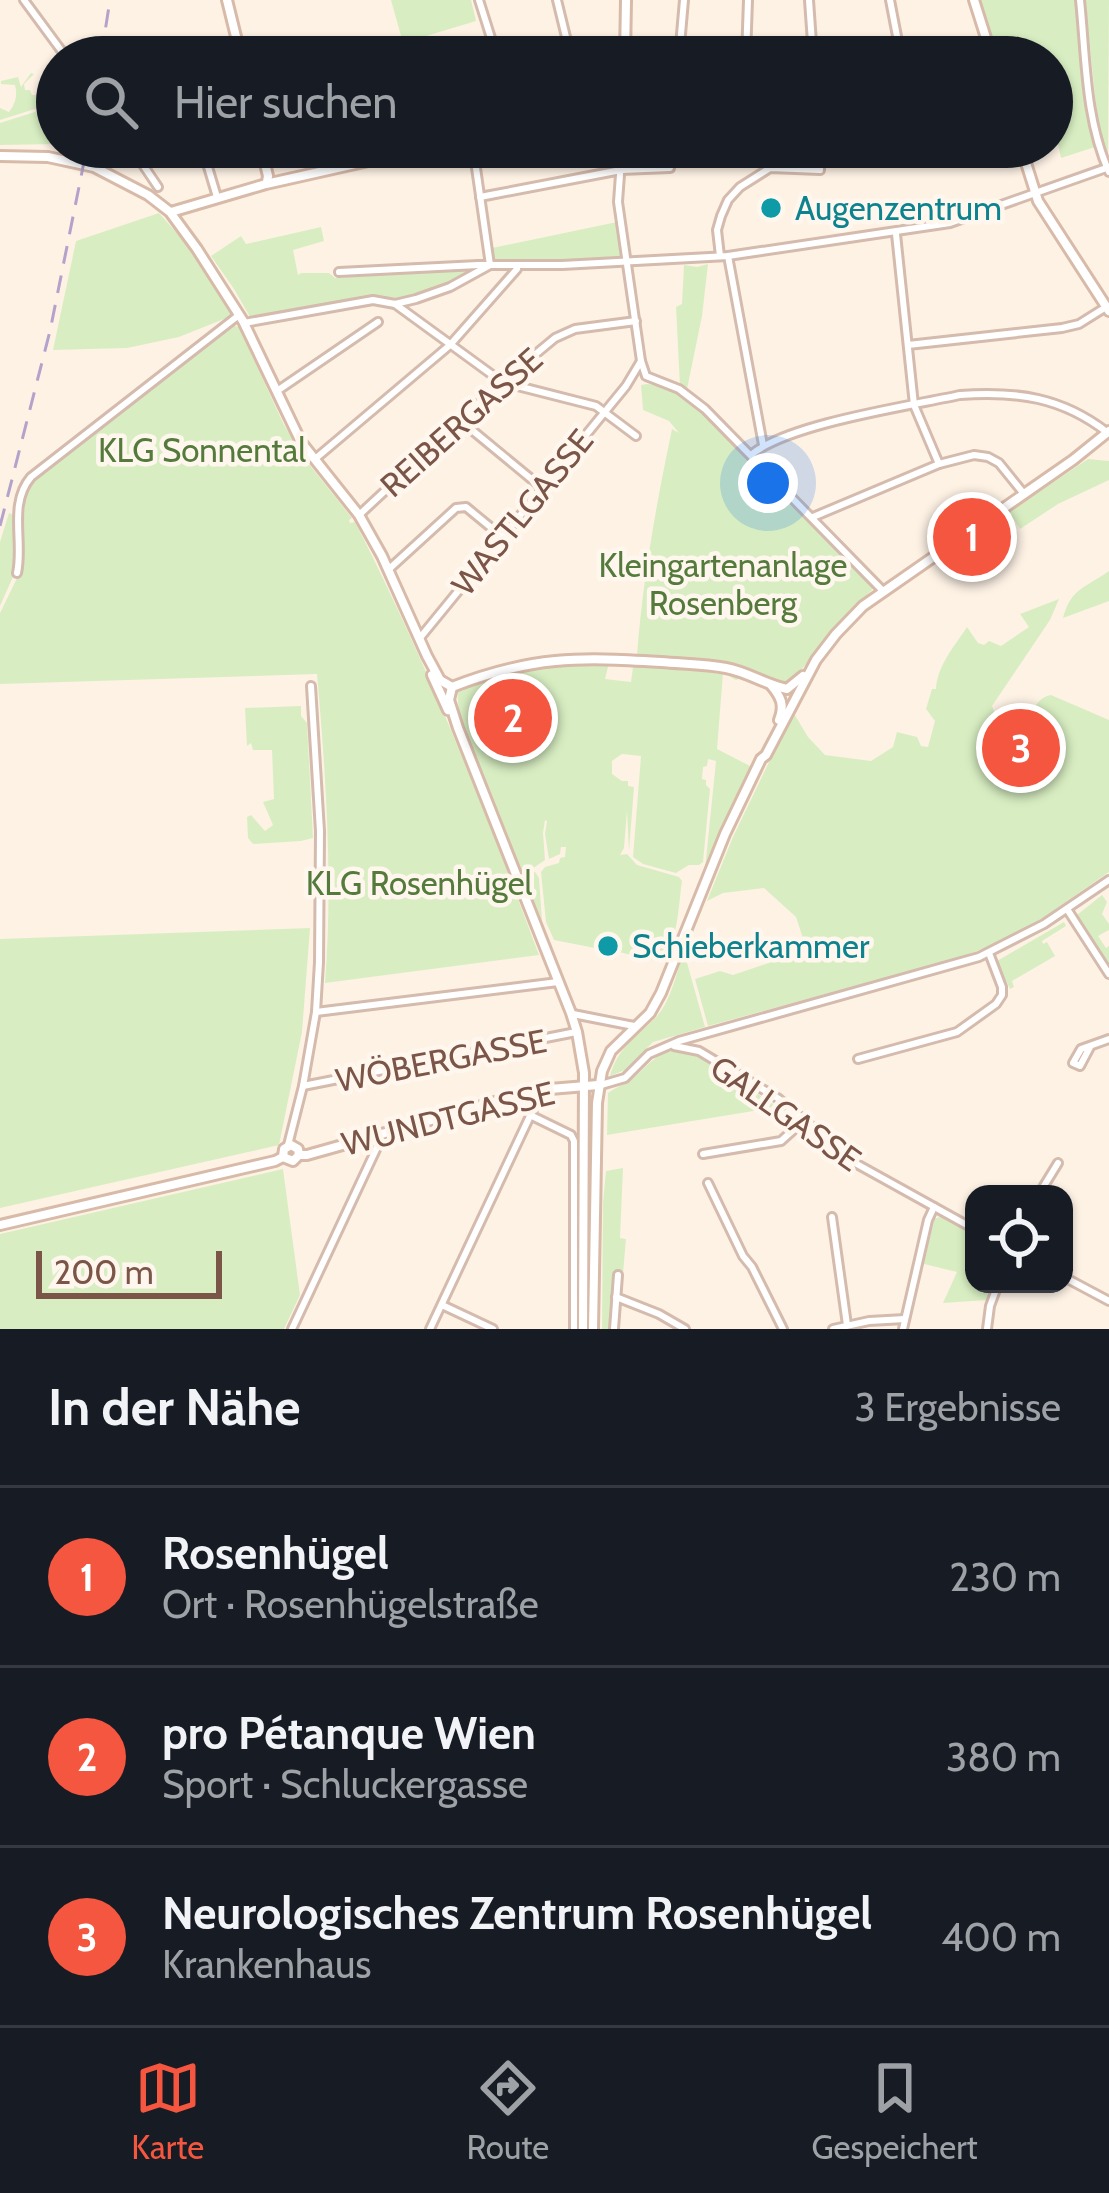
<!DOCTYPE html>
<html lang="de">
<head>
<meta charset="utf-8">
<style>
	:root { --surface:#171b24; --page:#20242c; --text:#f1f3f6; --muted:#9ea1a6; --line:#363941; --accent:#f4563f }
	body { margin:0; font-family:Cabin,sans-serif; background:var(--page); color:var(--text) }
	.controls { position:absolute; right:36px; bottom:36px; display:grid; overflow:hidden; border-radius:24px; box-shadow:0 3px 9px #0004 }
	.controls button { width:108px; height:108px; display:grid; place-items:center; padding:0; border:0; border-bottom:3px solid var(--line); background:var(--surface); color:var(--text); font:60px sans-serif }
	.scale { position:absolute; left:36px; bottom:30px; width:186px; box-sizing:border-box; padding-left:12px; border:6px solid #7b5547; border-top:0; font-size:33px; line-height:42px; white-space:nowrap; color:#7b5547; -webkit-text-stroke:9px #fff7ee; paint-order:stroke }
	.you { position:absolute; left:768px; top:483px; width:42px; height:42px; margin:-30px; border:9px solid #fff; border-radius:50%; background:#1a73e8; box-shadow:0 0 0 18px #1a73e833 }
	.badge { display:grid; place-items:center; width:78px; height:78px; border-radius:50%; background:var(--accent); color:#fff; font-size:39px; font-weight:700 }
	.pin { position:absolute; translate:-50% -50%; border:6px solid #fff; box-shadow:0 3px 12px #0006 }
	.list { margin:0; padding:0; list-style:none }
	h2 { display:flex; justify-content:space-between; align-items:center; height:156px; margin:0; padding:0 48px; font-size:51px }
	h2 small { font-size:39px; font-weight:400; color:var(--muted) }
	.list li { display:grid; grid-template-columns:78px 1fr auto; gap:36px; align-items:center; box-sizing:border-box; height:180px; padding:0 48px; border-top:3px solid var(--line) }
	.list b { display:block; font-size:45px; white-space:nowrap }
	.list p { margin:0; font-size:39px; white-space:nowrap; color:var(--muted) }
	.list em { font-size:39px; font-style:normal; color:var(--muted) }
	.icon { flex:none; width:66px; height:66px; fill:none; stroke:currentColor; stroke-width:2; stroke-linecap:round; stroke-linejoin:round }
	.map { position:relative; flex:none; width:1109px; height:1329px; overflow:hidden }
	.search { position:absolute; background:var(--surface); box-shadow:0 3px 9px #0004; left:36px; right:36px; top:36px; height:132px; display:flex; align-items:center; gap:30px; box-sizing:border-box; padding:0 42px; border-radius:66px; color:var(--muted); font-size:45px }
	.sheet { height:696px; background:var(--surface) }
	nav { display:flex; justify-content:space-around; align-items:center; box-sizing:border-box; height:168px; border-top:3px solid var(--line); background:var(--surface); font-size:33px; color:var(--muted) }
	nav a { display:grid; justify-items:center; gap:6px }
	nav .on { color:var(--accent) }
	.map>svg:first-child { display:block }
</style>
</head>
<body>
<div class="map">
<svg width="1109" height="1329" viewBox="0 0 1109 1329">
	<rect width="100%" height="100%" fill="#fef2e5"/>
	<g fill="#d8eec2">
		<polygon points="391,0 471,0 476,21 403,43"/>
		<polygon points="980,0 1077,0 1089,119 1095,147 1061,158 1058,144 1052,146 1052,57 998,57"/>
		<polygon points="1085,0 1109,0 1108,161 1099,134"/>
		<path d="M31,73L34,74L24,84L25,90H30L32,95H37L47,105L57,94V102L0,120V108L9,112C15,104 18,96 15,85L1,84V81L18,77L21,87Z"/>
		<polygon points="57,105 56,144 0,145 0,123"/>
		<polygon points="159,213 183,240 234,315 179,337 127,348 53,350 76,241"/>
		<polygon points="617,222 621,257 496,263 492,248"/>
		<polygon points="321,227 324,241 293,250 298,275 301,273 329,273 335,278 481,269 449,286 411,299 366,298 250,317 234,289 211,256 241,236 246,244"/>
		<polygon points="708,264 702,316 687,389 680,386 676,307 682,304 684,265 697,267"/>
		<path d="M232,325L239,327L284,425L305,459L352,518L349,520L350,523L355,522C427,662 484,808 539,955L325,983C333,881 326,776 317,674L0,684V613L20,572L26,487L133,399Z"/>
		<path d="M647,384L664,386L697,406L872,585V590L838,623L791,683C771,682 751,667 731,662L637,655C643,578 656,505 672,429L679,433L669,421L643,410L641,385Z"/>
		<polygon points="1088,459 1109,461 1109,480 1058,504 1020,529 1009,512"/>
		<polygon points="9,513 16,516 16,570 0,606 0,542"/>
		<path d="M1109,571V601L1063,618C1071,588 1085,588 1109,571Z"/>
		<path d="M1059,599L1050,620L992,706L999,725L1006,730C1012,728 1018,727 1022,723C1035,714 1034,698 1051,695L1109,720V872L1044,917L1001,942L955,959L708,1026L695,979L720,971L733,975L807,950L796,917L764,888L723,893L707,901L733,837L793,712L808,737L825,755L871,761L893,747L897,732L917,737L921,746L928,747L935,721L926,709L932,689H936C937,666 954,647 967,627L978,643L984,645L989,641L1001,646L1029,627L1020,614Z"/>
		<path d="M568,662L609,663L605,679L631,682L633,667L614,663L722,672L743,677L736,680L723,673L717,749L750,766L705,869L716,761L708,759L707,766L703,767L702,779L706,780V785L710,789L703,862L699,865H689L676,873L643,864L633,857L641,756L622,754L612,761V774L622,781H628V786L634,787L629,851L627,811L624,848L620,855L627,854L637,865L679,877L682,881C678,907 679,941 660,962L615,951V943L602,941L600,949L554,940L546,922L541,872L545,867L559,863L560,858L565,857L566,847H561L560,854L549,859L545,834L547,821L545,820L543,833L545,860L529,871L535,872L539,878L542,921L459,714L457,687L522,669Z"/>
		<polygon points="301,706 301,716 307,723 313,838 301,841 253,844 248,838 247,817 251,815 265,831 273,825 263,802 274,799 272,750 253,750 251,743 247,746 245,708"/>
		<polygon points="1102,895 1107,902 1102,914 1109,924 1109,930 1098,936 1106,948 1109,946 1109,965 1077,915"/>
		<polygon points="1064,922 1066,926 1042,941 1043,944 1047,942 1055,956 1012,981 1014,987 1010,989 997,961"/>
		<polygon points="310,928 302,1032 279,1145 0,1208 0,939"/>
		<path d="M684,952L705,1027L653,1042L625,1070L610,1076C618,1046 639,1036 658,1015C671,1000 677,971 684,952Z"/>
		<path d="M668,1050L692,1051L778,1107L607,1135L608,1093C613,1089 620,1086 626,1083C642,1073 651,1058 668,1050Z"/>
		<polygon points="623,1168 620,1238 626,1239 623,1273 618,1273 613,1329 602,1329 603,1203 606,1171"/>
		<polygon points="283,1169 300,1295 284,1329 0,1329 0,1234"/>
		<polygon points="942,1216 974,1233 974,1284 993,1284 987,1300 943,1303 957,1272 924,1264 934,1219"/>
	</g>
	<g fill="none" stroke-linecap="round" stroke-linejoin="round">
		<defs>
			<g id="street">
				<polyline points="24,0 66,57"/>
				<polyline points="479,0 497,57"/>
				<polyline points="557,0 566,37 565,57"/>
				<polyline points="809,0 813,57"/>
				<polyline points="890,0 901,57"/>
				<path d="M1080,0C1086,57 1085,119 1109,172"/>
				<polyline points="679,57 684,0"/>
				<polyline points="746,57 748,0"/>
				<polyline points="131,147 158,187"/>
				<polyline points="202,147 217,197"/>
				<polyline points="622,147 618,202 641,361 646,376 679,389 705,409 883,591"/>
				<polyline points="749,147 770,168"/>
				<polyline points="480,197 621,170 670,168 672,147"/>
				<polyline points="896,234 914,405 939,464"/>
				<polyline points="720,256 717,230 721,216 728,200 740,187 770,168 820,170 821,147"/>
				<polyline points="728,256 763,445"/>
				<polyline points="339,272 478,265 562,265 728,256 950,223 1109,167"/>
				<polyline points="395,304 502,382 596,406 636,436"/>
				<polyline points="244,323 373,300 395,304 416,299 450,287 490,265 473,147"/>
				<polyline points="908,345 1062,328 1079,324 1106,307"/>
				<polyline points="277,391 378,322"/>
				<polyline points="461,421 541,487"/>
				<path d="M751,455C787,424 909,406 960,395C1017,391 1062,397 1108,433"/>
				<polyline points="315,459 450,345 517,269"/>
				<polyline points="359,515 502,382 555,338 575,329 636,321"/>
				<polyline points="813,517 939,464 974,455 988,457 999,463 1024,494"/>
				<polyline points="388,570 456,508 466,507 500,535"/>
				<path d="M17,573C24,542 8,504 31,477L239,315"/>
				<polyline points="419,639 626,386 641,361"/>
				<polyline points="1067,909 1109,974"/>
				<polyline points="316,1012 558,982"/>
				<polyline points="573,1014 634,1026"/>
				<polyline points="674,1046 699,1051 779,1099 855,1163 974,1229"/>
				<polyline points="1090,1047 1080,1066 1073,1063 1081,1049 1109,1039"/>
				<polyline points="858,1059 957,1032 996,1004 1002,995 1002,987 989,953"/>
				<polyline points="601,1085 625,1078 649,1054 679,1041 979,957 1044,924 1109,880"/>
				<polyline points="303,1086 576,1032"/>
				<polyline points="530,1115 571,1135 574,1141 574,1329"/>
				<polyline points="288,1145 303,1086 316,1012 319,962 320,831 311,686"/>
				<polyline points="703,1154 781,1141 802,1122"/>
				<polyline points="708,1183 743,1256 752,1267 783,1329"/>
				<polyline points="1039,1194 1058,1163"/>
				<polyline points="832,1217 847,1325"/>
				<polyline points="1064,1277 1109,1301"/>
				<polyline points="616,1297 659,1314 685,1329"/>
				<polyline points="442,1305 493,1329"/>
				<polyline points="292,1329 380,1141 379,1134"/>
				<polyline points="430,1329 538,1099 538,1090"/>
				<polyline points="614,1329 618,1275"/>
				<polyline points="833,1329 869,1321 905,1319"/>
				<polyline points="903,1329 928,1220 934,1207"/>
				<polyline points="987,1329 990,1306 998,1284"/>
			</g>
			<g id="secondary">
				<polyline points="227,0 241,57"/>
				<polyline points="974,0 992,57"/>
				<polyline points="625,57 626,0"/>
				<polyline points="261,147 268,176 267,182"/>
				<polyline points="1021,147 1038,201 1109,311"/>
				<polyline points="0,156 48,157 94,167 148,195 170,212 197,249 243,321 301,442 359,515 382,556 427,656 440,680 452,687"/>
				<polyline points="171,212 266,184 431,147"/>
				<polyline points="432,675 448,710"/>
				<path d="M771,685C781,697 785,705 779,720"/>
				<polyline points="452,687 449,700 458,728 571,1013 577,1032 584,1073 583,1329"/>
				<path d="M452,687C532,656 578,657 661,662C683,664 705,664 726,668C748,672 766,685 787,689L803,676"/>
				<polyline points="283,1157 284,1149 291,1145 298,1149 299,1155"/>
				<polyline points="0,1225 275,1161 283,1157 293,1161 299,1155 307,1155 538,1090 598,1085"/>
				<polyline points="593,1329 597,1103 602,1071 611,1051 650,1013 661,993 725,834 761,759 766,755 816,660 836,634 863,606 1073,460 1109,431"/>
			</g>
		</defs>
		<use href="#street" stroke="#d4bbad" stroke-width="12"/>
		<use href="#secondary" stroke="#d8baa9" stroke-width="14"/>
		<use href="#street" stroke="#fff" stroke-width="6"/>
		<use href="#secondary" stroke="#fff" stroke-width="8"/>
		<g stroke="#b4a2ca" stroke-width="3" stroke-dasharray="18 12" stroke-linecap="butt">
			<polyline points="101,57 110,0"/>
			<polyline points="0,526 50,331 87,147"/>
		</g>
	</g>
	<g fill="#0f9aa8" stroke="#fff7ee" stroke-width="4.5">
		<circle cx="771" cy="208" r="12"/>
		<circle cx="608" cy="946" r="12"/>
	</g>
	<g text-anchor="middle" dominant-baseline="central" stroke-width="9" stroke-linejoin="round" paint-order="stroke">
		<g font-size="33" fill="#0d838f" stroke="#fff7ee" text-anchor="start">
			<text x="795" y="208">Augenzentrum</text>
			<text x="632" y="946">Schieberkammer</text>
		</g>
		<g font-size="33" fill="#7b5547" stroke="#fff7ee">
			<text transform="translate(461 422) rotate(-42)">REIBERGASSE</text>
			<text transform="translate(522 512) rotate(-51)">WASTLGASSE</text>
			<text transform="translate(441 1060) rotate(-11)">WÖBERGASSE</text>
			<text transform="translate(786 1113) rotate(35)">GALLGASSE</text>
			<text transform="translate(448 1118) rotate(-14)">WUNDTGASSE</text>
		</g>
		<g font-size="33" fill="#547b3c" stroke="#fff7ee">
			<text x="202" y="450">KLG Sonnental</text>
			<text x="723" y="565">Kleingartenanlage<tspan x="723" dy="38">Rosenberg</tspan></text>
			<text x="419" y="883">KLG Rosenhügel</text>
		</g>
	</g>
</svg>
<div class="controls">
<button><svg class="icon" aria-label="locate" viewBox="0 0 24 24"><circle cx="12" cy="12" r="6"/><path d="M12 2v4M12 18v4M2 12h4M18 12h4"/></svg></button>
</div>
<div class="scale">200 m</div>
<div class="you"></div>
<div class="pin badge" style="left:972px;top:537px">1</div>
<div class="pin badge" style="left:513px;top:718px">2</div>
<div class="pin badge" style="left:1021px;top:748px">3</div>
<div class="search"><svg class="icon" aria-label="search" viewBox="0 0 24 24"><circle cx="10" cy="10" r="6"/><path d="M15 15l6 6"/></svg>Hier suchen</div>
</div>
<section class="sheet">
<h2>In der Nähe<small>3 Ergebnisse</small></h2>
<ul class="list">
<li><span class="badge">1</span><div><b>Rosenhügel</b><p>Ort · Rosenhügelstraße</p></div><em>230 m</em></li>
<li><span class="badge">2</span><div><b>pro Pétanque Wien</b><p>Sport · Schluckergasse</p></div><em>380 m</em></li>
<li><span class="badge">3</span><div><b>Neurologisches Zentrum Rosenhügel</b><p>Krankenhaus</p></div><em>400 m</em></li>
</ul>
</section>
<nav>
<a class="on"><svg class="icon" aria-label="map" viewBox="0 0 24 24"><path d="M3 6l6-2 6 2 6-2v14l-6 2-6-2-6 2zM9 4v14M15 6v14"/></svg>Karte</a>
<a><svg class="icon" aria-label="directions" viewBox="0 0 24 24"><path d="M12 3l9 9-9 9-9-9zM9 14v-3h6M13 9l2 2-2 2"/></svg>Route</a>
<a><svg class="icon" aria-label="saved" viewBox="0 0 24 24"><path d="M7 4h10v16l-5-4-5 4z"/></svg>Gespeichert</a>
</nav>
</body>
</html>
